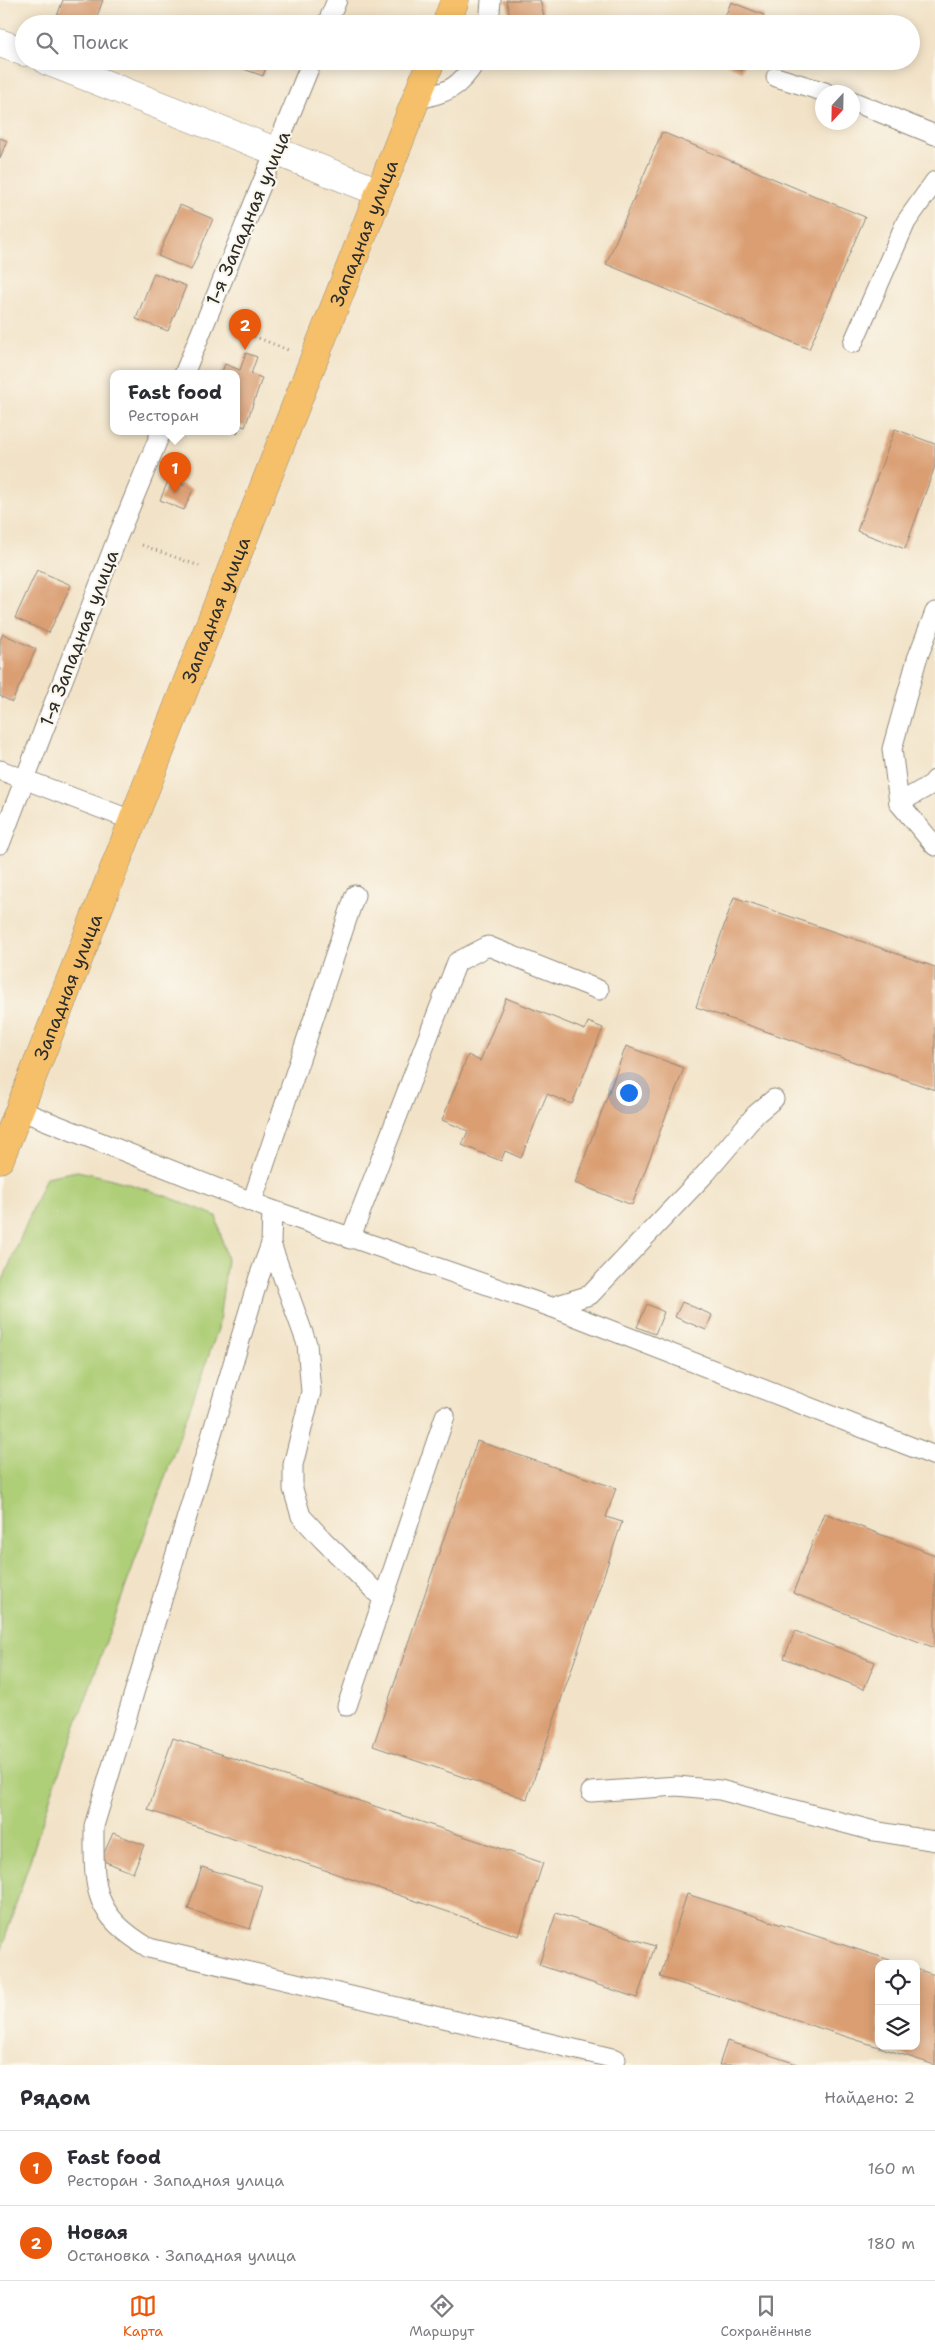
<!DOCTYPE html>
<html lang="ru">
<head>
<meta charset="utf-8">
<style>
	:root { --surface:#fff; --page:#f2f2f3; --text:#2b2b33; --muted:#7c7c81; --line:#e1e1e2; --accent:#ea580c }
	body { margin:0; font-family:"Shantell Sans",sans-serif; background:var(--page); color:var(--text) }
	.controls { position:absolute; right:15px; bottom:15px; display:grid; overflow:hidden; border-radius:10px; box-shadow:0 2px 12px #0003 }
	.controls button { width:45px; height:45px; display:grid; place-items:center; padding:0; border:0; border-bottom:1px solid var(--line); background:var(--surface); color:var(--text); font:25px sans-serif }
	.compass { position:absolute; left:815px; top:85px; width:45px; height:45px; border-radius:50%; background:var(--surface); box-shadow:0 2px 12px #0003; rotate:202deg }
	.you { position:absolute; left:628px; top:1092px; width:18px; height:18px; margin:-12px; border:4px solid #fff; border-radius:50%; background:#1a73e8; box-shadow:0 0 0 8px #1a73e833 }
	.badge { display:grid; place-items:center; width:32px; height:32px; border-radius:50%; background:var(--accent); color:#fff; font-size:16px; font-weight:700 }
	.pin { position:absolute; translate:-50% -41px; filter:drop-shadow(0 1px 2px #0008) }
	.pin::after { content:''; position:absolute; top:26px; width:18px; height:15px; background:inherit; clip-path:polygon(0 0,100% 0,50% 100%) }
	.popup { position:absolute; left:110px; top:370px; width:130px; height:65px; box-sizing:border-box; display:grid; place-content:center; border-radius:10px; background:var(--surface); filter:drop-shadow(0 1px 4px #0005); font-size:16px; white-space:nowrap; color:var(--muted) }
	.popup b { font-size:19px; color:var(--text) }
	.popup::after { content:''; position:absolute; left:50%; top:100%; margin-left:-10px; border:10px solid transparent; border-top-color:var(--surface) }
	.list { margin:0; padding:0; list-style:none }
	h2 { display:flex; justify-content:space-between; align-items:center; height:65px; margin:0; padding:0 20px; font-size:21px }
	h2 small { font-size:16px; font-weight:400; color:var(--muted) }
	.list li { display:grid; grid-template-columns:32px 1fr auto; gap:15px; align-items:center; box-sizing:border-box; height:75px; padding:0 20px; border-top:1px solid var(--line) }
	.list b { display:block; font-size:19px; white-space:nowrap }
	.list p { margin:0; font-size:16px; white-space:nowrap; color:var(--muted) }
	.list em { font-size:16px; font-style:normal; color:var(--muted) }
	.icon { flex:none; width:28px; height:28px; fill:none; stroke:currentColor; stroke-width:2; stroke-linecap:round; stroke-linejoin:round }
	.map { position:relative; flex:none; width:935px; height:2065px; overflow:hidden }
	.search { position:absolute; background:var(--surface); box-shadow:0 2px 12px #0003; left:15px; right:15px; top:15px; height:55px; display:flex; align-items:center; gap:12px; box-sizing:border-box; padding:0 18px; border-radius:28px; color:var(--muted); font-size:19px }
	.sheet { height:215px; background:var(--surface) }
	nav { display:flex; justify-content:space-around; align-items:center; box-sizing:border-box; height:70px; border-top:1px solid var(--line); background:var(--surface); font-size:14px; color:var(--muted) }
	nav a { display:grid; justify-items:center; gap:2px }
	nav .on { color:var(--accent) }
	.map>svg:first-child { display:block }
</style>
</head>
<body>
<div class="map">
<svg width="935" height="2065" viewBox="0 0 935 2065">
	<rect width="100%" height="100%" fill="#fbf7ec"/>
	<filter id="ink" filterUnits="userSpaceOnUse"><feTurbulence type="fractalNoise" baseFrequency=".02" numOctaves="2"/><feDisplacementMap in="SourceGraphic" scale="10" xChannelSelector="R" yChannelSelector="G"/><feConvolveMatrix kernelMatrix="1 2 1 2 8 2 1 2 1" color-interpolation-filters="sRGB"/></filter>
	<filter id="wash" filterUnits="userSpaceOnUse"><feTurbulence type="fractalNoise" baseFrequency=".0096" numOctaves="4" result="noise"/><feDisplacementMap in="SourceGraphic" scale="20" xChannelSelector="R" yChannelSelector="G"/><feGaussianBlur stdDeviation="1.12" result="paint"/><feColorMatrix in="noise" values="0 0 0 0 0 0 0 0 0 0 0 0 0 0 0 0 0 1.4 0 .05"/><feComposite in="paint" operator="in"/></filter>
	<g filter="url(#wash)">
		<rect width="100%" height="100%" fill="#f2e3c8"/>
		<path fill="#aece77" stroke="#6c7c51" d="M77,1171C125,1180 171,1197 216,1216L227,1260L218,1329L51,1795L0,1954V1287L46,1177Z"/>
		<g id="blocks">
			<g fill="#da9e72">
				<polygon points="63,0 103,0 94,24 79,24 57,16"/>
				<polygon points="506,0 540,0 546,24 512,24"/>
				<polygon points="731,2 764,15 760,24 722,24"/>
				<polygon points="249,15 270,24 246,24"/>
				<polygon points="231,61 268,61 263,76 230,64"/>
				<polygon points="719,61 746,61 742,71"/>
				<polygon points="662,132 865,217 809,349 606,264"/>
				<polygon points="0,138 7,141 0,158"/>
				<polygon points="180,205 213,219 191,270 158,256"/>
				<polygon points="154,273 186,286 168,331 136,319"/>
				<polygon points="246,353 257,357 251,374 262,378 245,427 240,425 237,434 236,374 221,374 225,364 240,370"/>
				<polygon points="895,429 935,444 935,466 905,549 857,531"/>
				<polygon points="169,479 193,489 184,510 160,500"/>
				<polygon points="37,570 71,585 49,633 15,618"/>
				<polygon points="3,634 36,649 12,702 0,696 0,640"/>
				<polygon points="734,897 935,967 935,1090 696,1007"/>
				<polygon points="506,998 585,1030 588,1022 603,1028 572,1104 547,1094 521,1158 505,1151 501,1161 462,1145 468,1131 442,1120 468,1055 480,1061"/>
				<polygon points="626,1046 684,1068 632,1205 575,1183"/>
				<polygon points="682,1302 712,1315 706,1330 675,1317"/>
				<polygon points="647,1304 664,1312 655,1334 637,1327"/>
				<polygon points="477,1441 616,1488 606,1517 622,1522 527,1799 373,1746"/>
				<polygon points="824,1513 935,1555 935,1648 793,1593"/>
				<polygon points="795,1631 875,1662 864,1689 784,1658"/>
				<polygon points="173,1738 543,1863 519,1936 148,1810"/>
				<polygon points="113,1833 144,1845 133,1873 101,1860"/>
				<polygon points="202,1867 263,1886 250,1929 188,1909"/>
				<polygon points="687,1894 899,1963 879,1964 879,2046 916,2046 916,1969 935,1975 935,2065 660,1977"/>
				<polygon points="556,1913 655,1946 637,1998 539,1965"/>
				<polygon points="727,2041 800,2065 719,2065"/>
			</g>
		</g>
	</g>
	<g filter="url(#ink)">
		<use href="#blocks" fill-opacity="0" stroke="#8e877a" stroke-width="1"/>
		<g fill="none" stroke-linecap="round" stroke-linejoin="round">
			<defs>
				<g id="lane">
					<polyline points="327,24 337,0"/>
					<polyline points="489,24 491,0"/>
					<polyline points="776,77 825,92"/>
					<path d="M416,100C447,92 458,90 476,61"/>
					<polyline points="852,101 935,135"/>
					<polyline points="853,343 906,222 935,181"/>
					<polyline points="184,374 312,61"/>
					<polyline points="935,612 917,659 892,749 899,803 935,846"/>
					<polyline points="0,770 134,821"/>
					<polyline points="899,803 932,784 935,780"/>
					<polyline points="0,844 118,536 161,432"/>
					<polyline points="19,1110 272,1210 551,1307 935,1456"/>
					<polyline points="252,1202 355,895"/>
					<polyline points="272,1210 271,1244 307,1344 311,1392 293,1465 293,1489 301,1516 323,1540 382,1598"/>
					<polyline points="350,1239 457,962 488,946 599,990"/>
					<path d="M271,1244L259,1277L94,1826C94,1888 91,1913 149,1948L616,2059"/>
					<polyline points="551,1307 590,1295 706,1173 756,1114 774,1099"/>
					<polyline points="347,1706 445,1416"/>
					<polyline points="591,1792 677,1786 720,1790 874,1831 935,1841"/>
				</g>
				<g id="street">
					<polyline points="0,43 24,52"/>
					<polyline points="47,61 379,192"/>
				</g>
				<g id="primary">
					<polyline points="446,24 455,0"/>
					<path id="s1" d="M0,1159L431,61"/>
				</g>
			</defs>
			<use href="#lane" stroke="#8e877a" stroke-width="21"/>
			<use href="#street" stroke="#8e877a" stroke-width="29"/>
			<use href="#primary" stroke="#8e877a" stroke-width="29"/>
			<g stroke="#8e877a" stroke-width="3" stroke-dasharray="1 4" stroke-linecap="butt">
				<polyline points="231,327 288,350"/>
				<polyline points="142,545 202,567"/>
			</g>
			<use href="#lane" stroke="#fff" stroke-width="19"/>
			<use href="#street" stroke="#fff" stroke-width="28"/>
			<use href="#primary" stroke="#f6c06b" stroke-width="28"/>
		</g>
	</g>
	<g text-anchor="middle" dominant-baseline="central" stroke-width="4.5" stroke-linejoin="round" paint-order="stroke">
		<g font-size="19" fill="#2b2b2b" stroke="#fbf7ec">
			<text transform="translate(248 218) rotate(-67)">1-я Западная улица</text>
			<text stroke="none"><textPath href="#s1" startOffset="995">Западная улица</textPath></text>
			<text stroke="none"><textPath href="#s1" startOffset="590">Западная улица</textPath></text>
			<text transform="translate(79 638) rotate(-69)">1-я Западная улица</text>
			<text stroke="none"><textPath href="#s1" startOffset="185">Западная улица</textPath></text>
		</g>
	</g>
</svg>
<div class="controls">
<button><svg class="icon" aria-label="locate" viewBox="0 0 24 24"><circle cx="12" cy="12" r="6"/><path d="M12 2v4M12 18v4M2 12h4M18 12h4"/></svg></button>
<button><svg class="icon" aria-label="layers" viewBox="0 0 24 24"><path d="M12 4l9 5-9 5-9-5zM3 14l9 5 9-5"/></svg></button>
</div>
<svg class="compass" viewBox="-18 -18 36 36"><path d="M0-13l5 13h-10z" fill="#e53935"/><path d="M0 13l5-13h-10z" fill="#7c7c81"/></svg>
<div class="you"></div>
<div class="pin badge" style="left:175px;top:493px">1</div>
<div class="popup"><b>Fast food</b>Ресторан</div>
<div class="pin badge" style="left:245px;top:350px">2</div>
<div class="search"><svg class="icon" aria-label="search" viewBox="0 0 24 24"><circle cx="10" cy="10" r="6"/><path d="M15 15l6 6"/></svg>Поиск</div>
</div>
<section class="sheet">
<h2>Рядом<small>Найдено: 2</small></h2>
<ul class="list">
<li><span class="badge">1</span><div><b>Fast food</b><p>Ресторан · Западная улица</p></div><em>160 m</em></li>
<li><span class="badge">2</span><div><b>Новая</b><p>Остановка · Западная улица</p></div><em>180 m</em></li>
</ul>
</section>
<nav>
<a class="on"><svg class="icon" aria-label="map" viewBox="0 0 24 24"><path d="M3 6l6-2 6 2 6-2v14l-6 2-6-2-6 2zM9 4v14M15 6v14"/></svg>Карта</a>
<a><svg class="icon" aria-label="directions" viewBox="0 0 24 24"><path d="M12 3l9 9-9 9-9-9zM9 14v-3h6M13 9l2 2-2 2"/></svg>Маршрут</a>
<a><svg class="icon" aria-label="saved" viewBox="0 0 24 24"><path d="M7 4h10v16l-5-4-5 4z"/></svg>Сохранённые</a>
</nav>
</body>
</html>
